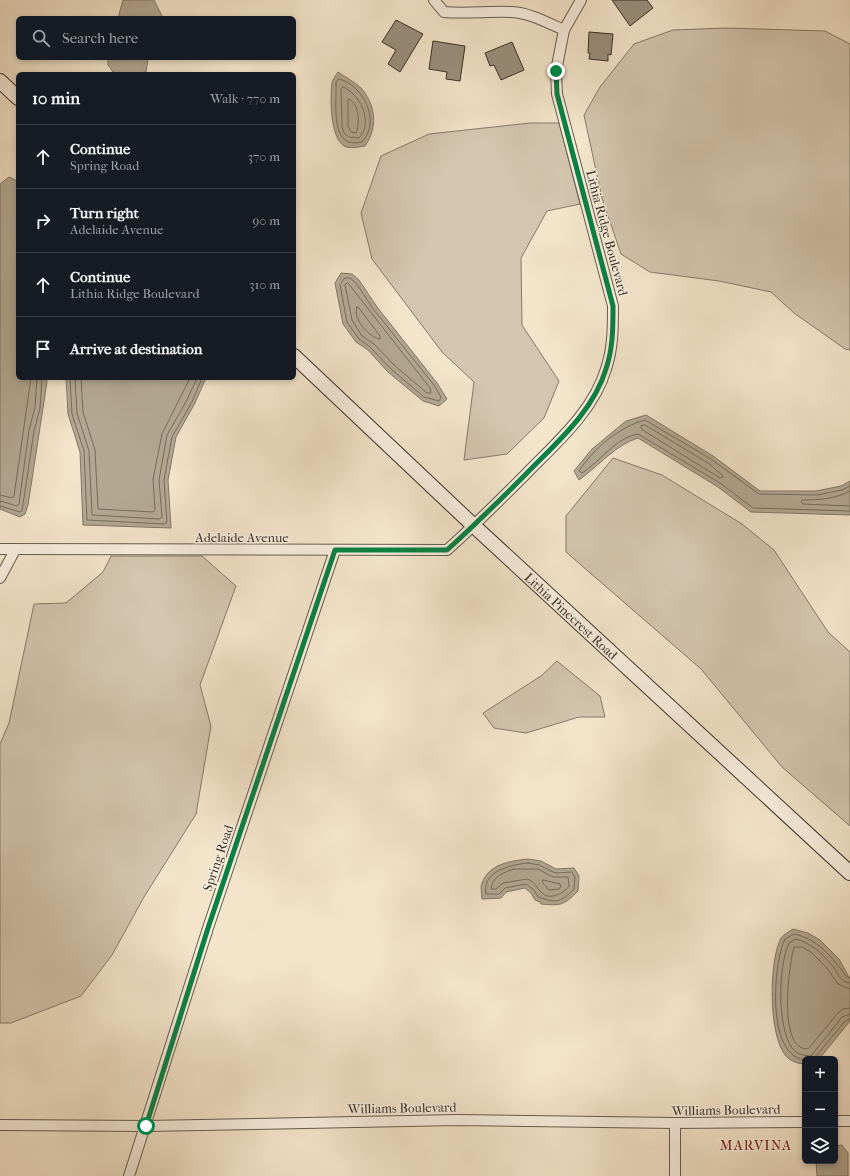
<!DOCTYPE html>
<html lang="en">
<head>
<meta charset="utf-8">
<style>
	:root { --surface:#171b24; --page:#20242c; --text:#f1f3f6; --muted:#9ea1a6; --line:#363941 }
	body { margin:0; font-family:"IM FELL French Canon",serif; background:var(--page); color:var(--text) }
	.controls { position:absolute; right:12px; bottom:12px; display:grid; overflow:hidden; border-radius:6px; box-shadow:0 2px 6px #0003 }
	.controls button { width:36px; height:36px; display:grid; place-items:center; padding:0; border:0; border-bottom:1px solid var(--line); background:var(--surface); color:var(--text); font:20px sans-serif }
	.stop { position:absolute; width:12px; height:12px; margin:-9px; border:3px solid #0b8043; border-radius:50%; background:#fff }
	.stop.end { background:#0b8043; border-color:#fff; box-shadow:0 1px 4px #0008 }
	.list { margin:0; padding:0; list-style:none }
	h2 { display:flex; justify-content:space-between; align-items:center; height:52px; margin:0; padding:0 16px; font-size:17px }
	h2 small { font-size:13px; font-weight:400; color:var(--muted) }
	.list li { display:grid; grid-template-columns:26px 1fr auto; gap:12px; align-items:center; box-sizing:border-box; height:64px; padding:0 16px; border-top:1px solid var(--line) }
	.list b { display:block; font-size:15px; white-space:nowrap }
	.list p { margin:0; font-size:13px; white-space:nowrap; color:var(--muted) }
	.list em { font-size:13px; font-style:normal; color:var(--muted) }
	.icon { flex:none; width:22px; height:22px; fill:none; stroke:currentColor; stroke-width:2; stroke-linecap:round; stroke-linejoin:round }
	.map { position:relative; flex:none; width:850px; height:1176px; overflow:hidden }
	.search { position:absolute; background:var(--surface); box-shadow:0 2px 6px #0003; left:16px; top:16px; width:280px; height:44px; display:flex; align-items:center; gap:10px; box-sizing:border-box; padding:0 14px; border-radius:6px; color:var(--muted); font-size:15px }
	.panel { position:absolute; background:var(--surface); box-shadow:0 2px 6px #0003; left:16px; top:72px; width:280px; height:308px; border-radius:6px }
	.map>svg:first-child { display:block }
</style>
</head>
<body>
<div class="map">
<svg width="850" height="1176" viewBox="0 0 850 1176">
	<rect width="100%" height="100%" fill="#f3e4ca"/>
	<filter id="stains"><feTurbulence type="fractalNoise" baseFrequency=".005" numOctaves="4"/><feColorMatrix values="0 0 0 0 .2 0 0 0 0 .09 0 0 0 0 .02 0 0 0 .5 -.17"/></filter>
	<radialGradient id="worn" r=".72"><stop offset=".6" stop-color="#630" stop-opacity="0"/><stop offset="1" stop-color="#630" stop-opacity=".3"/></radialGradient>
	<g fill="#d3c5ae" stroke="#867a6a">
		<polygon points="726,28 825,31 850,44 850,350 845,349 794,313 771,292 719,281 650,272 621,254 602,198 584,115 600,87 634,44 673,30"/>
		<polygon points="530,123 559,123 580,204 547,211 521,258 522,325 559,381 544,418 507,454 464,460 474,382 442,352 372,259 361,213 381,156 429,134"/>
		<polygon points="613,458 662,475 742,524 774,550 828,632 850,652 850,826 782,767 701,669 566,552 566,516"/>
		<polygon points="111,556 202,556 236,586 200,685 211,726 196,814 144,897 112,955 81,996 11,1023 0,1023 0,744 9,723 34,604 66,603 103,572"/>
		<polygon points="557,661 600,696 605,717 579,717 526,733 494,728 483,713 541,676"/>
	</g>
	<g fill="#b3a792" stroke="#827767">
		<polygon points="123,0 154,0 163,18 118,18"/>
		<polygon points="108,58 148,58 146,72 127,74 113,72 108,65"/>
		<path d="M338,72C345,77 355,82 361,88C376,105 378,128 365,146C359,147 350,149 344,146C330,137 330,98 332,83C333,79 336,75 338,72Z"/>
		<polygon points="9,177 18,181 18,378 46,378 47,382 28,505 25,514 20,517 0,509 0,184"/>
		<polygon points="341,273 352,274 359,280 377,307 437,383 447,399 439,406 423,401 388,372 368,350 356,342 343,324 335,283"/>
		<polygon points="66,378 206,378 195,403 176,437 168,480 171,528 83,525 80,452 68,414"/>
		<path d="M646,415L713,456L760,491H816L841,486L850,481V515L751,512L718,487L638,438C615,445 599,466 579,480L574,471L592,449L626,421Z"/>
		<path d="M528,859L541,861L556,869L574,868L579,876L578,891C564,905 561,906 541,904L540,902L535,900L531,893L525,888L506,892L501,898L482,899C482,894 480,887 482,883C489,864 510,861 528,859Z"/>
		<path d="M793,929L808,933L820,940L839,959L850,979V1021L820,1058L805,1059V1064C799,1064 790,1061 786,1056C768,1036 769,960 781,938C784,934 789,932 793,929Z"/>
		<polygon points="842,1145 848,1153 848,1176 817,1176 816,1161 835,1161 835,1146"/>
	</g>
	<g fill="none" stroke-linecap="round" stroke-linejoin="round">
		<g stroke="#766c5c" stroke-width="1">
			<path d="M339,79C364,85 381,122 362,142C329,150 337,104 336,83Z"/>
			<path d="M343,87C360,94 374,122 359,138L349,137L344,133L342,127L341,89Z"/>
			<path d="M349,99C360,106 359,120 357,131L356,133L351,132L348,126V101Z"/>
			<polygon points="345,278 350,278 356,283 374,310 434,385 441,397 439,401 424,397 391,369 370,347 359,339 347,322 340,285"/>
			<polygon points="348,283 430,388 431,393 427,393 394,365 374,344 362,336 352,320 345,285"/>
			<path d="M357,307L359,308L380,336V339C369,337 352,319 357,307Z"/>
			<polyline points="70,378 72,414 84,451 87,520 165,524 167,522 164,480 172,437 192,402 202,378"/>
			<polyline points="75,378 77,413 89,451 92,515 160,519 162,517 159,480 167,435 187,400 197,378"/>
			<polyline points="81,378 83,412 95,450 98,509 153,512 155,510 153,479 162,434 190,378"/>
			<polygon points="645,425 708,463 722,475 723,477 720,478 641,429 641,426"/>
			<path d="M850,486L842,490L817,495L759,494L711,459L645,420C619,427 594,448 579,471L582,473C601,461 615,438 638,434L720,483L753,508L850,511"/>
			<path d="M850,491C836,499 818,500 802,500L801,502L803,504L850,506"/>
			<polyline points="0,495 12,498 14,496 31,378"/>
			<polyline points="0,501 17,506 19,504 29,430 35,407 37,378"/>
			<polyline points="0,506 20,512 22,511 34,431 40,408 42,378"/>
			<path d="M528,863L539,865L555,873L572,872L575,877L574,889C561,903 555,903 538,897L534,890L526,884L505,888L499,894H486C482,871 510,865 528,863Z"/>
			<path d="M514,869H538L553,877H568L569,886C563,894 549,901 541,892C536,887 534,881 527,879L503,883L496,889H491C492,877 504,872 514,869Z"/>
			<polygon points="543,880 560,884 561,886 559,889 549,890 543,883"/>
			<path d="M850,983C839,982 837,971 831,964C821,952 810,943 796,939L789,943C778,967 777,1026 792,1048C796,1054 805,1056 811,1056L842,1017L850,1014"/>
			<path d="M850,989L838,984L827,968L811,952L802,947H794C789,965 777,1050 808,1049L838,1013L843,1009L850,1008"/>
			<polyline points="816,1059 817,1055 845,1021 850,1019"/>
			<path d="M805,1060C766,1056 773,964 785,939L794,934C818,939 832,957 846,976L850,978"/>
		</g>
	</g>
	<g fill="#998e7b" stroke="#383026">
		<polygon points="612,0 647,0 653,8 630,26"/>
		<polygon points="396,20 423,34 400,72 388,64 396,50 382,42"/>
		<polygon points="589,32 613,34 611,55 608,54 608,61 589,59 590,53 588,53"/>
		<polygon points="433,41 465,46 460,81 446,79 447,72 429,69"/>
		<polygon points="512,42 524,70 501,80 494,65 490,66 485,53"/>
	</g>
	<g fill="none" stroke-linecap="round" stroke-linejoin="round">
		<defs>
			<g id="minor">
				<path d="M434,0L444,12C467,14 489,11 512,12C530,13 548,23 564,30"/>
				<path d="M0,549L447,550C474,526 500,500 526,474C556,443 593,412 606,369C613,348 613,328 613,306L557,94L556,71L564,30L581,0"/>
				<polyline points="0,578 15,550"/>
				<polyline points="835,1121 850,1121"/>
				<polyline points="675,1123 675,1176"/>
				<polyline points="0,1125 146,1126 458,1120 675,1123 805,1122"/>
				<polyline points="129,1176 208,928 335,550"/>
			</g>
			<g id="secondary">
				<polyline points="0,81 18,98"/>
				<path id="s1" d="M294,356L474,526L850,873"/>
			</g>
		</defs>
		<use href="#minor" stroke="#675d4f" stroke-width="12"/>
		<use href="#secondary" stroke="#383026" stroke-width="16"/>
		<use href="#minor" stroke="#f7eddd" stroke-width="10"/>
		<use href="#secondary" stroke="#f7eddd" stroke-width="14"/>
	</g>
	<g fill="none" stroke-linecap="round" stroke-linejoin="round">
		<path stroke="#0b8043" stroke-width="5" d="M146,1126L208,928L335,550H447C474,526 500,500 526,474C556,443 593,412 606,369C613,348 613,328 613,306L557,94L556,71"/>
	</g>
	<g text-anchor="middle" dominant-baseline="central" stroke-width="3" stroke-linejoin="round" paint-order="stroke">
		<g font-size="13" fill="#383026" stroke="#f7eddd">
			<text transform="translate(607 233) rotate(75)">Lithia Ridge Boulevard</text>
			<text x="242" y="537">Adelaide Avenue</text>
			<text stroke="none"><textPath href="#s1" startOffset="380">Lithia Pinecrest Road</textPath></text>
			<text transform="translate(218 858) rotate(-71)">Spring Road</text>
			<text transform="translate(402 1108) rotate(-1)">Williams Boulevard</text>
			<text transform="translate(726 1110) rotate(-1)">Williams Boulevard</text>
		</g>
		<g font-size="14" letter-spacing="1" fill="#7a1f14" stroke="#f7eddd">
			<text x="756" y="1145">MARVINA</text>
		</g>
	</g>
	<rect width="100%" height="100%" filter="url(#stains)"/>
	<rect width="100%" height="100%" fill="url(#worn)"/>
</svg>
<div class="controls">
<button>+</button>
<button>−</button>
<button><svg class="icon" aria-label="layers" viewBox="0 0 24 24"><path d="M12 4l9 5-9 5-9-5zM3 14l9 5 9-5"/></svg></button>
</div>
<div class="stop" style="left:146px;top:1126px"></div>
<div class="stop end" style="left:556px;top:71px"></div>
<div class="search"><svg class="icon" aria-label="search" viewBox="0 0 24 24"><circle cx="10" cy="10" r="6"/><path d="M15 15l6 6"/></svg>Search here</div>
<section class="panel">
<h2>10 min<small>Walk · 770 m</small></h2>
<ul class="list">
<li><svg class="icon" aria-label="ahead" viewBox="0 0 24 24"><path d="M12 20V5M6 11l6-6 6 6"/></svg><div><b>Continue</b><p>Spring Road</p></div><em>370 m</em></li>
<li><svg class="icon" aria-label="right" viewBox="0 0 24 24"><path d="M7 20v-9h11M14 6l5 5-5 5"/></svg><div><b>Turn right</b><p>Adelaide Avenue</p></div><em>90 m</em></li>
<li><svg class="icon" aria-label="ahead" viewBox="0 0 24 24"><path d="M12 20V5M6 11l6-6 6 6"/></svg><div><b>Continue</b><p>Lithia Ridge Boulevard</p></div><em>310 m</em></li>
<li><svg class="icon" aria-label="arrive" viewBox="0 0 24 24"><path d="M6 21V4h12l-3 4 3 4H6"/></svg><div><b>Arrive at destination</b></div></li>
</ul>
</section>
</div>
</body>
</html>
